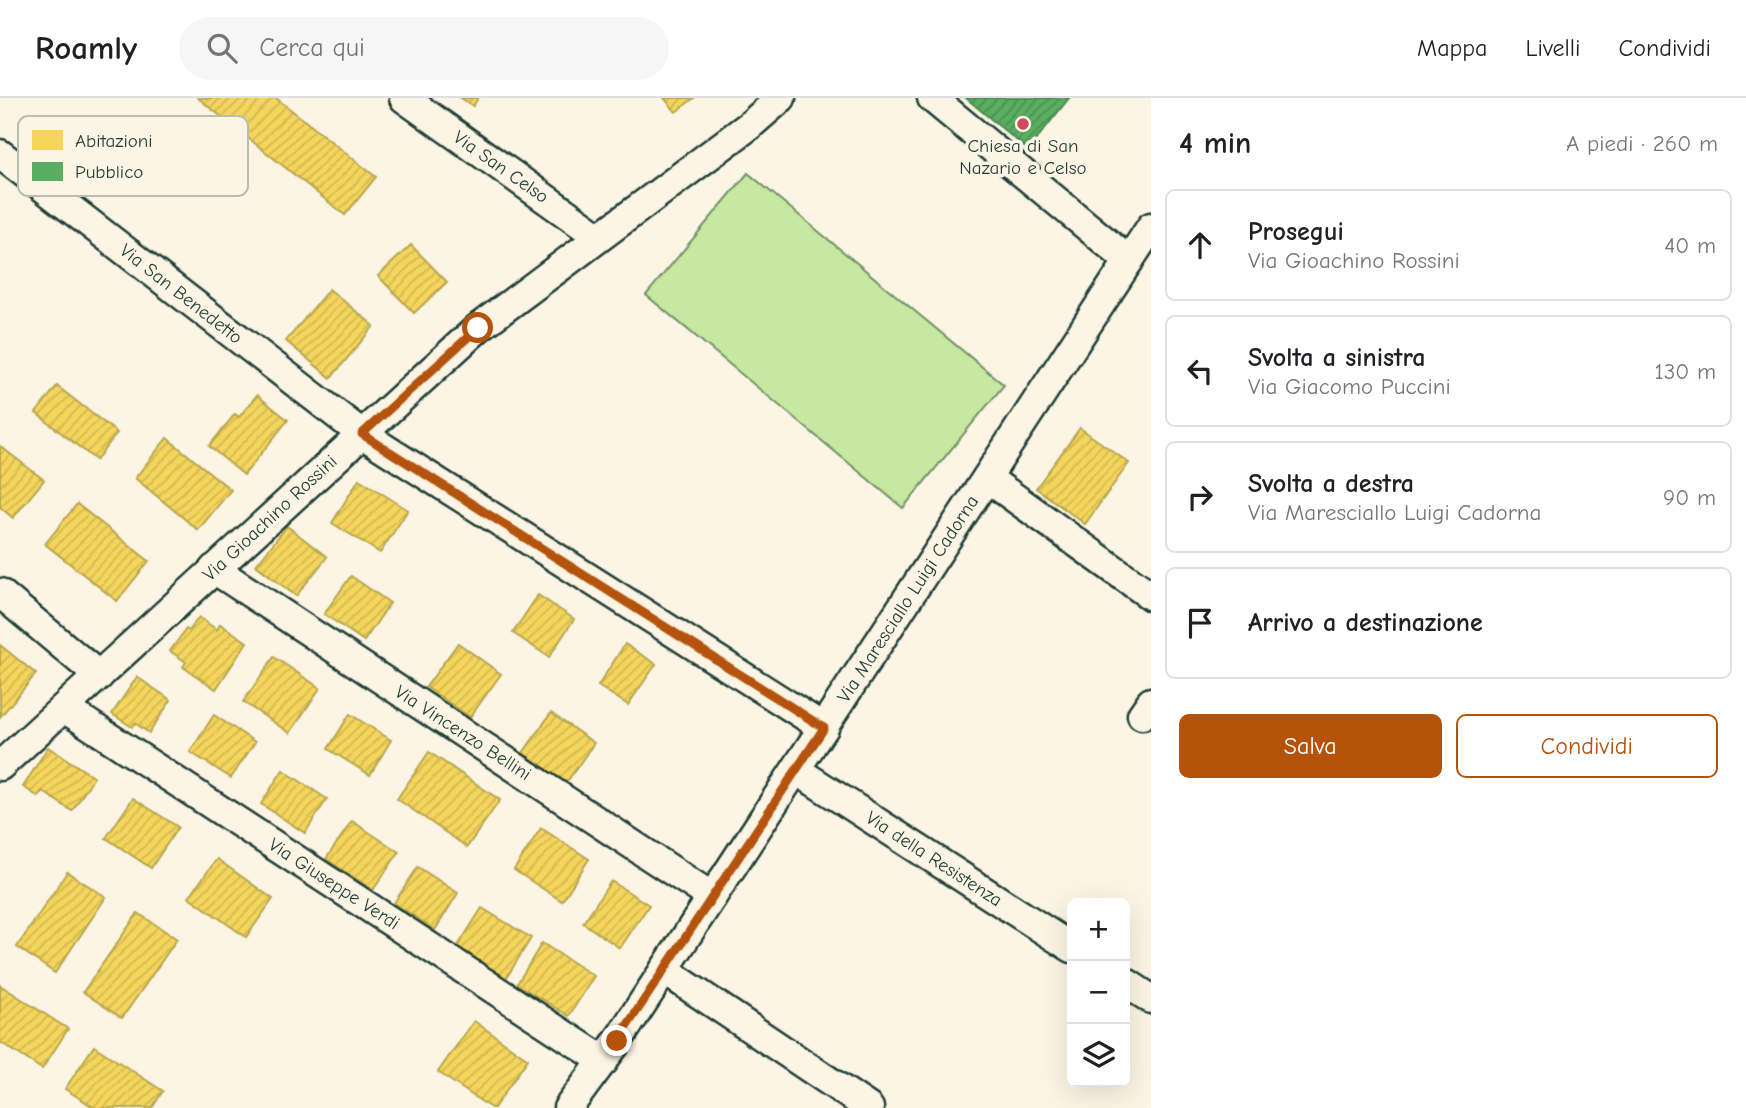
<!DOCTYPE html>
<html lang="it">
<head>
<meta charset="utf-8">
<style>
	:root { --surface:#fff; --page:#f6f6f6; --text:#202124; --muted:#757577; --line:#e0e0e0; --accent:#b45309 }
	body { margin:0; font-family:"Comic Neue",sans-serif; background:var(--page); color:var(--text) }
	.controls { position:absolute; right:21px; bottom:21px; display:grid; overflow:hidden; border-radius:10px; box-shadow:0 7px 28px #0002 }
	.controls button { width:63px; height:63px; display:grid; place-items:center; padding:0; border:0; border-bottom:2px solid var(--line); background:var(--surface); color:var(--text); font:35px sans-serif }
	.stop { position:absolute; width:21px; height:21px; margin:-16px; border:5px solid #b45309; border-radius:50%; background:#fff }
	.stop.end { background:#b45309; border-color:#fff; box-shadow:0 2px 7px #0008 }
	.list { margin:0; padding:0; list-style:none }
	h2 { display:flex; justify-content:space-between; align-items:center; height:91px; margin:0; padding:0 28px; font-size:30px }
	h2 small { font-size:23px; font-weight:400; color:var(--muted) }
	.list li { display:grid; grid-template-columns:46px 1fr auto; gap:21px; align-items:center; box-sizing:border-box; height:112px; margin:0 14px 14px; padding:0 14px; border:2px solid var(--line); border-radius:10px }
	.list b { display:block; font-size:26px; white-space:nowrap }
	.list p { margin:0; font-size:23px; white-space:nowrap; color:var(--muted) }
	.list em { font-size:23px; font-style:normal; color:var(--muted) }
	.actions { display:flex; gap:14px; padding:21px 28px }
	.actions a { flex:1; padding:16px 0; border:2px solid var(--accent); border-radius:10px; text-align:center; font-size:24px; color:var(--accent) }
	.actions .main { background:var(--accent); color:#fff }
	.icon { flex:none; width:38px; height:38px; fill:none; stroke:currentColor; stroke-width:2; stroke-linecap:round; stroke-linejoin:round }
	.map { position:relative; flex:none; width:1151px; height:1010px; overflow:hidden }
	header { display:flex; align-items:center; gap:42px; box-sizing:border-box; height:98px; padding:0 35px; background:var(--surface); border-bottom:2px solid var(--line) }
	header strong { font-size:33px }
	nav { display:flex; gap:38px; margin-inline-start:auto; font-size:24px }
	.search { width:490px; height:63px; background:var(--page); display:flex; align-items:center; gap:18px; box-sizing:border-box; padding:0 24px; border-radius:38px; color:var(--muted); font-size:26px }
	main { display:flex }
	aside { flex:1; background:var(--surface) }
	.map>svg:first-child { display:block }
</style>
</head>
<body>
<header>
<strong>Roamly</strong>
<div class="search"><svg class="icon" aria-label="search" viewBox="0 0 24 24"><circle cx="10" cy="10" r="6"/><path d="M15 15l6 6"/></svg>Cerca qui</div>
<nav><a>Mappa</a><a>Livelli</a><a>Condividi</a></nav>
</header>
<main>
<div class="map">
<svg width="1151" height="1010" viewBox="0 0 1151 1010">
	<defs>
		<pattern id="homes-hatch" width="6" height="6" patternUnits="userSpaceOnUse" patternTransform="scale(1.75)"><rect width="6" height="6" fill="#f6d55c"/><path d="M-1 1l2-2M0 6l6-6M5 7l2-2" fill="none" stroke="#d2b851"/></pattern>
		<pattern id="public-hatch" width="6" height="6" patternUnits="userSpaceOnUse" patternTransform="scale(1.75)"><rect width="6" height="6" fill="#5aae61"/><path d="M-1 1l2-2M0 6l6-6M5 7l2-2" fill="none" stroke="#4a8f51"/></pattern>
	</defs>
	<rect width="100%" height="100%" fill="#fcf5e5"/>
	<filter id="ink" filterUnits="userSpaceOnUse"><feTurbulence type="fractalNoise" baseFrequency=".0143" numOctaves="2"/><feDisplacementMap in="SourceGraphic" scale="14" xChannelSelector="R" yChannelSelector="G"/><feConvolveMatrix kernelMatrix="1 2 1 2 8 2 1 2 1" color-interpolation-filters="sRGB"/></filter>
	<g filter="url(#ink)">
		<polygon fill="#c7e8a0" stroke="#73926a" stroke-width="2" points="748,75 1004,287 903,410 646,197"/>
		<g fill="url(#homes-hatch)" stroke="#b6a750" stroke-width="2">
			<polygon points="198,0 276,0 376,79 345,117"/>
			<polygon points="461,0 478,0 473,8"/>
			<polygon points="664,0 694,0 676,14"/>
			<polygon points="411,147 447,184 414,215 378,178"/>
			<polygon points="329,191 374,228 331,280 286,243"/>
			<polygon points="57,288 117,335 96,362 36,315"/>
			<polygon points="257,297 288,322 244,377 209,348 235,316 239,319"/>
			<polygon points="1080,330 1129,365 1085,426 1036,390"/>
			<polygon points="167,340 231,392 198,432 135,380"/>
			<polygon points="0,348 44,382 13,420 0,409"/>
			<polygon points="359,381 408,412 380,455 332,425"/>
			<polygon points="77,406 149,463 117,503 45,446"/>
			<polygon points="287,428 327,459 296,498 256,467"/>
			<polygon points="351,478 390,505 364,543 324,516"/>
			<polygon points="538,497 574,521 549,559 513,535"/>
			<polygon points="199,519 217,532 220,526 247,544 216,591 183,569 186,564 170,553 186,531 189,533"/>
			<polygon points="458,545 501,576 470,619 426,589"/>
			<polygon points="625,546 656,566 628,607 598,588"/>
			<polygon points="0,547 36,576 0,619"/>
			<polygon points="274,559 320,590 290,635 243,604"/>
			<polygon points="137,579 171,602 149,635 135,625 132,629 112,616"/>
			<polygon points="551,615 594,645 566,685 523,655"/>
			<polygon points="350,616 391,642 370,677 328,651"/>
			<polygon points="214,617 255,644 231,680 190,654"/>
			<polygon points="48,649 94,679 72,713 42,693 39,699 23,689"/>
			<polygon points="429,654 500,702 467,749 397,701"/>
			<polygon points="283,672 327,701 305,735 261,706"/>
			<polygon points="133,700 178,729 151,770 106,740"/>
			<polygon points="352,723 399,754 373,792 326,761"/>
			<polygon points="541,730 589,761 562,803 514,772"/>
			<polygon points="217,761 273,801 246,839 189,799"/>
			<polygon points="418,769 458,795 435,832 394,805"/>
			<polygon points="67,774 106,799 55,875 17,849"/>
			<polygon points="611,783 649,807 620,850 583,825"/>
			<polygon points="482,810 531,840 505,882 456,851"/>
			<polygon points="138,815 177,841 122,920 83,894"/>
			<polygon points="542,845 594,878 569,918 517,886"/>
			<polygon points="0,887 68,931 42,971 0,944"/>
			<polygon points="474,923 528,961 494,1010 491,1010 438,974"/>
			<polygon points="94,948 163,993 152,1010 95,1010 65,991"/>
		</g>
		<polygon fill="url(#public-hatch)" stroke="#488c54" stroke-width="2" points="966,0 1069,0 1028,52"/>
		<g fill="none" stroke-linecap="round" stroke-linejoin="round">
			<defs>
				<g id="minor">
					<polyline points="404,0 598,138"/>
					<polyline points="932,0 1129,163"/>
					<polyline points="0,56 362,336 824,630"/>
					<polyline points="987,380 1151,498"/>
					<polyline points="214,471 712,799"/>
					<polyline points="0,495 99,578"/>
					<polyline points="64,610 604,963"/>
					<polyline points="1142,617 1151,604"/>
					<polyline points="0,668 478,230 750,27 781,0"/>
					<polyline points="796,672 1072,850"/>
					<polyline points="664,872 869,1010"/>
					<polyline points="1125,884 1151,901"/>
					<polyline points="568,1010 617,944 1151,129"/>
				</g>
			</defs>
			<use href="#minor" stroke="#1f3d34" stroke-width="33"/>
			<use href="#minor" stroke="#fcf5e5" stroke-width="28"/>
		</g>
	</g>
	<g fill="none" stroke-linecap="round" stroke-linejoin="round" filter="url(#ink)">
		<polyline stroke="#b45309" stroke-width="9" points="478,230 362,336 824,630 617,943"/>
	</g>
	<circle fill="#d1495b" stroke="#fcf5e5" stroke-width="2.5" cx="1023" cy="26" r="7"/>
	<g text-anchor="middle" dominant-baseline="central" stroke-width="7" stroke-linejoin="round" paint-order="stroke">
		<g font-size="19" fill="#1f3d34" stroke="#fcf5e5">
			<text x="1023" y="48">Chiesa di San<tspan x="1023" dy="22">Nazario e Celso</tspan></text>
		</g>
		<g font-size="19" fill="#1f3d34" stroke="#fcf5e5">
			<text transform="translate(501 69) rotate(35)">Via San Celso</text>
			<text transform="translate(181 196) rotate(38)">Via San Benedetto</text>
			<text transform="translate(270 420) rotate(-43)">Via Gioachino Rossini</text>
			<text transform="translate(908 501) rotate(-57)">Via Maresciallo Luigi Cadorna</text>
			<text transform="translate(463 635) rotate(33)">Via Vincenzo Bellini</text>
			<text transform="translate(934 761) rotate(33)">Via della Resistenza</text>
			<text transform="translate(334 786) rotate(33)">Via Giuseppe Verdi</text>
		</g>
	</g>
	<rect x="18" y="18" width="230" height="80" rx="10" fill="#fcf5e5" stroke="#babeb0" stroke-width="2"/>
	<rect x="32" y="32" width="31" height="20" fill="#f6d55c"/>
	<rect x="32" y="64" width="31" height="19" fill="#5aae61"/>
	<g font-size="19" fill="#1f3d34">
		<text x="75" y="49">Abitazioni</text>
		<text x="75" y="80">Pubblico</text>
	</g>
</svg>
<div class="controls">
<button>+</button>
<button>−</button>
<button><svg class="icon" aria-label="layers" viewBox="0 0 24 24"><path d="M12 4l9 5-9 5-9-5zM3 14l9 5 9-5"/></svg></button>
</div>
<div class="stop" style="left:478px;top:230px"></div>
<div class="stop end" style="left:617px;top:943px"></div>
</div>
<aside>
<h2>4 min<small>A piedi · 260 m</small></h2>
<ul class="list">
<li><svg class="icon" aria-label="ahead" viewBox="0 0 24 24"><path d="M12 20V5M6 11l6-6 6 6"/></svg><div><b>Prosegui</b><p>Via Gioachino Rossini</p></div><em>40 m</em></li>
<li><svg class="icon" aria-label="left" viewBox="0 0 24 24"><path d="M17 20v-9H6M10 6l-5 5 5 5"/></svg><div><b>Svolta a sinistra</b><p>Via Giacomo Puccini</p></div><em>130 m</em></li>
<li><svg class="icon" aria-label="right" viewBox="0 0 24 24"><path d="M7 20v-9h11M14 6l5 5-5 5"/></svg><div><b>Svolta a destra</b><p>Via Maresciallo Luigi Cadorna</p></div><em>90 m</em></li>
<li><svg class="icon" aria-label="arrive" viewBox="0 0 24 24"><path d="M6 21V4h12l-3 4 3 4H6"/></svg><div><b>Arrivo a destinazione</b></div></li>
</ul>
<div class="actions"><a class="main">Salva</a><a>Condividi</a></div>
</aside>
</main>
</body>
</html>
